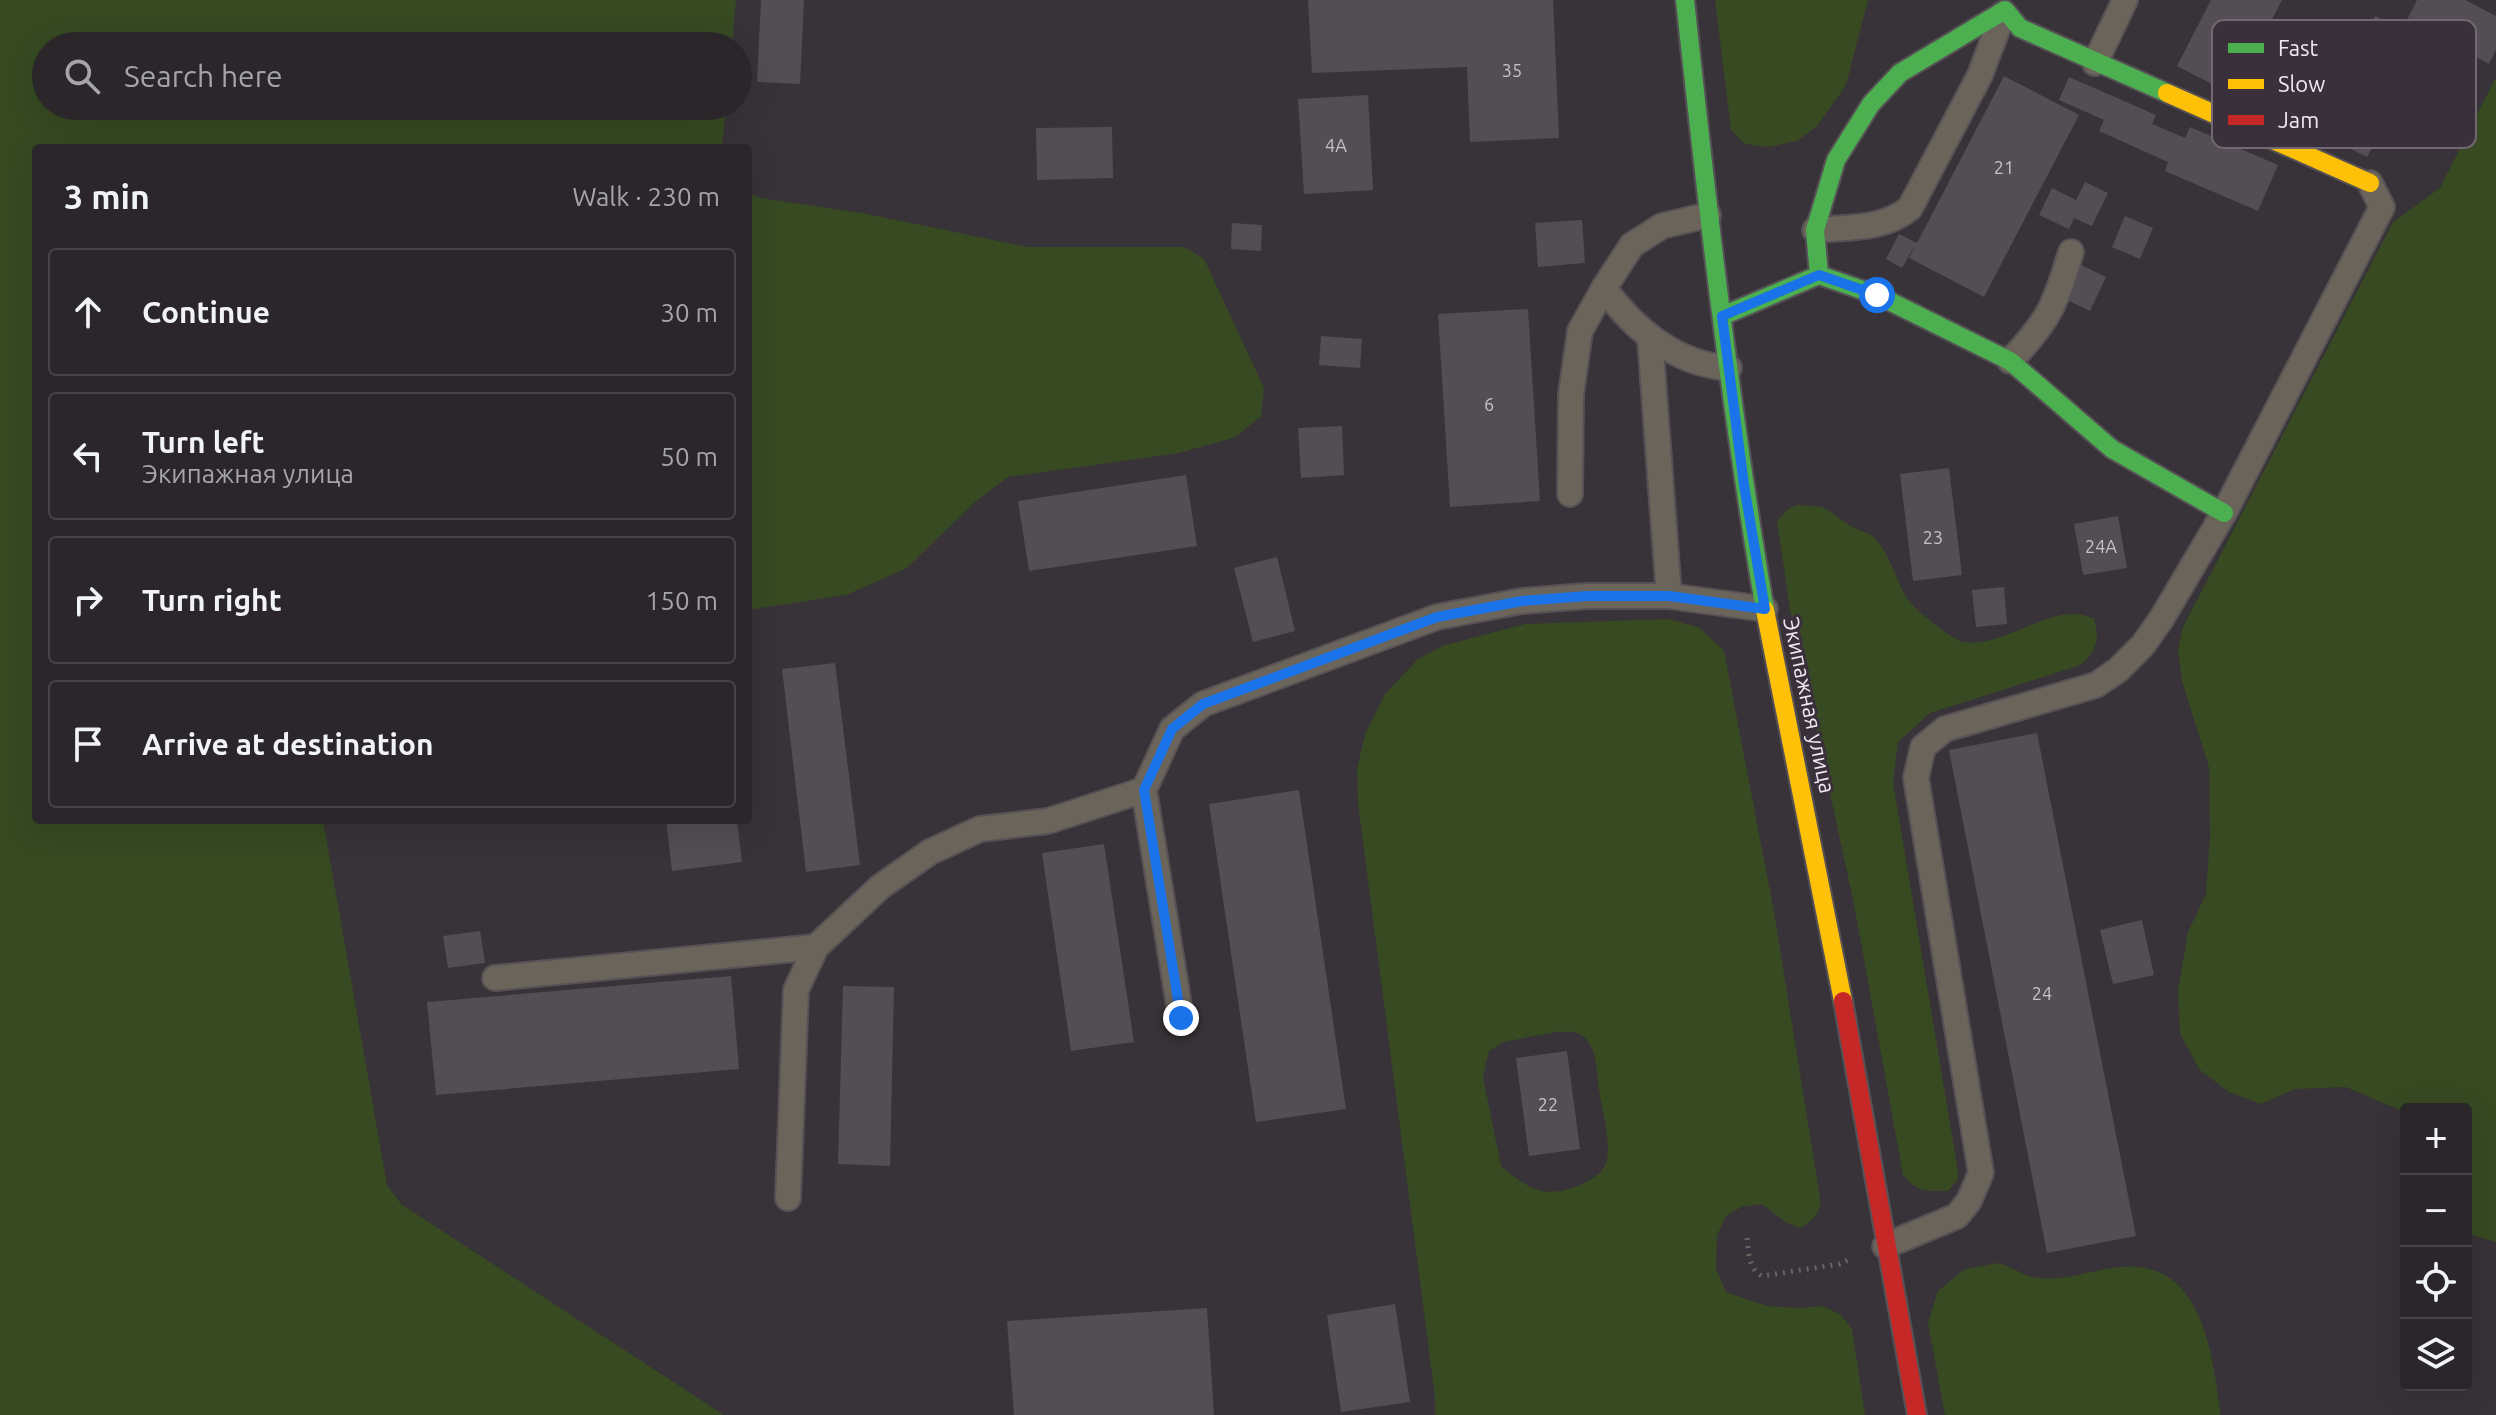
<!DOCTYPE html>
<html lang="en">
<head>
<meta charset="utf-8">
<style>
	:root { --surface:#2a262a; --page:#363236; --text:#f1f3f6; --muted:#a5a5a8; --line:#464347 }
	body { margin:0; font-family:Ubuntu,sans-serif; background:var(--page); color:var(--text) }
	.controls { position:absolute; right:24px; bottom:24px; display:grid; overflow:hidden; border-radius:8px; box-shadow:0 8px 32px #0002 }
	.controls button { width:72px; height:72px; display:grid; place-items:center; padding:0; border:0; border-bottom:2px solid var(--line); background:var(--surface); color:var(--text); font:40px sans-serif }
	.stop { position:absolute; width:24px; height:24px; margin:-18px; border:6px solid #1a73e8; border-radius:50%; background:#fff }
	.stop.end { background:#1a73e8; border-color:#fff; box-shadow:0 2px 8px #0008 }
	.list { margin:0; padding:0; list-style:none }
	h2 { display:flex; justify-content:space-between; align-items:center; height:104px; margin:0; padding:0 32px; font-size:34px }
	h2 small { font-size:26px; font-weight:400; color:var(--muted) }
	.list li { display:grid; grid-template-columns:52px 1fr auto; gap:24px; align-items:center; box-sizing:border-box; height:128px; margin:0 16px 16px; padding:0 16px; border:2px solid var(--line); border-radius:8px }
	.list b { display:block; font-size:30px; white-space:nowrap }
	.list p { margin:0; font-size:26px; white-space:nowrap; color:var(--muted) }
	.list em { font-size:26px; font-style:normal; color:var(--muted) }
	.icon { flex:none; width:44px; height:44px; fill:none; stroke:currentColor; stroke-width:2; stroke-linecap:round; stroke-linejoin:round }
	.map { position:relative; flex:none; width:2496px; height:1415px; overflow:hidden }
	.search { position:absolute; background:var(--surface); box-shadow:0 8px 32px #0002; left:32px; top:32px; width:720px; height:88px; display:flex; align-items:center; gap:20px; box-sizing:border-box; padding:0 28px; border-radius:44px; color:var(--muted); font-size:30px }
	.panel { position:absolute; background:var(--surface); box-shadow:0 8px 32px #0002; left:32px; top:144px; width:720px; height:680px; border-radius:8px }
	.map>svg:first-child { display:block }
</style>
</head>
<body>
<div class="map">
<svg width="2496" height="1415" viewBox="0 0 2496 1415">
	<rect width="100%" height="100%" fill="#383338"/>
	<g fill="#374a22" fill-rule="evenodd">
		<polygon points="0,0 736,0 732,46 46,46 46,106 726,106 722,148 36,148 36,820 323,820 387,1185 401,1204 724,1415 0,1415"/>
		<polygon points="1715,0 1868,0 1846,85 1817,126 1797,141 1768,147 1745,144 1731,130"/>
		<polygon points="2496,77 2496,1242 2471,1235 2466,1227 2466,1109 2406,1109 2406,1113 2346,1087 2295,1089 2261,1104 2229,1092 2200,1070 2180,1034 2178,990 2188,932 2206,894 2210,836 2209,767 2182,681 2178,650 2183,627 2393,222 2440,188"/>
		<polygon points="748,193 761,198 862,213 1028,247 1185,247 1204,259 1264,388 1261,416 1236,437 1179,453 1008,477 975,502 907,568 846,595 748,610"/>
		<path d="M1797,505C1832,506 1825,509 1852,527C1859,531 1869,532 1874,537C1890,554 1895,577 1906,597C1914,609 1950,639 1964,642C2006,649 2056,598 2094,619C2100,640 2097,649 2081,665L1930,713L1898,742L1893,782L1957,1165L1958,1179L1948,1191C1925,1191 1918,1193 1903,1175L1854,904L1790,609L1777,521L1788,509Z"/>
		<path d="M1669,619L1700,628L1724,651L1774,912L1821,1204L1815,1217L1801,1228L1787,1223L1762,1204L1741,1207L1725,1217L1717,1236L1716,1268L1726,1292L1767,1306L1801,1308L1822,1306L1840,1314L1852,1329L1865,1415H1435V1397L1358,803L1357,769L1365,734L1385,694L1417,660L1442,646L1525,624ZM1556,1032C1566,1032 1577,1030 1585,1038C1597,1050 1597,1073 1599,1090C1602,1109 1612,1145 1606,1163C1600,1182 1560,1195 1543,1191C1527,1188 1513,1176 1501,1166L1483,1077L1489,1051L1503,1042Z"/>
		<path d="M1999,1263C2010,1267 2022,1274 2033,1277C2062,1283 2091,1270 2119,1267C2203,1258 2212,1354 2221,1415H1945L1928,1323L1938,1291L1965,1269Z"/>
	</g>
	<g fill="#534e53">
		<polygon points="761,0 804,0 800,84 757,82"/>
		<polygon points="1308,0 1553,0 1559,138 1470,142 1467,67 1312,73"/>
		<polygon points="2211,0 2282,0 2252,58 2262,62 2243,100 2177,66"/>
		<polygon points="2417,0 2465,0 2496,16 2496,50 2489,64 2407,20"/>
		<polygon points="2375,16 2413,35 2403,53 2417,60 2367,157 2308,127 2358,31 2366,34"/>
		<polygon points="2004,76 2079,115 1984,297 1909,258 1915,245 1902,268 1886,259 1899,234 1917,243"/>
		<polygon points="2069,77 2156,115 2152,124 2185,138 2190,127 2278,165 2258,211 2165,171 2168,162 2099,131 2104,120 2059,100"/>
		<polygon points="1368,95 1373,190 1304,194 1298,99"/>
		<polygon points="1112,127 1113,178 1037,180 1036,128"/>
		<polygon points="2085,182 2108,193 2092,226 2074,218 2069,229 2039,215 2052,188 2076,200"/>
		<polygon points="2125,216 2153,228 2140,259 2112,247"/>
		<polygon points="1582,220 1585,263 1538,267 1535,223"/>
		<polygon points="1232,223 1262,225 1261,251 1231,249"/>
		<polygon points="2081,265 2106,277 2090,311 2065,299"/>
		<polygon points="1528,309 1540,501 1450,507 1438,314"/>
		<polygon points="1321,336 1362,339 1360,368 1319,365"/>
		<polygon points="1342,426 1344,475 1301,478 1298,428"/>
		<polygon points="1949,468 1962,575 1913,581 1900,474"/>
		<polygon points="1186,475 1197,546 1029,571 1018,501"/>
		<polygon points="2118,516 2127,568 2083,575 2074,524"/>
		<polygon points="1277,557 1295,631 1253,642 1234,568"/>
		<polygon points="2004,587 2007,624 1976,627 1972,590"/>
		<polygon points="835,663 860,865 806,872 782,669"/>
		<polygon points="2037,733 2136,1236 2047,1253 1949,750"/>
		<polygon points="1299,790 1346,1109 1256,1122 1209,804"/>
		<polygon points="666,820 737,820 742,862 672,871"/>
		<polygon points="1104,844 1134,1042 1071,1051 1042,853"/>
		<polygon points="2142,920 2154,975 2113,984 2100,930"/>
		<polygon points="480,931 485,963 448,968 443,936"/>
		<polygon points="731,976 739,1069 436,1095 427,1002"/>
		<polygon points="843,986 894,987 890,1166 838,1164"/>
		<polygon points="1567,1051 1580,1149 1529,1156 1516,1058"/>
		<polygon points="1395,1304 1410,1402 1341,1412 1327,1315"/>
		<polygon points="1207,1308 1214,1415 1014,1415 1007,1321"/>
	</g>
	<g fill="none" stroke-linecap="round" stroke-linejoin="round">
		<defs>
			<g id="lane">
				<polyline points="2095,63 2125,0"/>
				<path d="M1708,215L1662,226L1632,245L1604,288C1634,330 1676,364 1729,368"/>
				<path d="M1815,230C1847,227 1884,230 1910,208L1980,75L2003,14"/>
				<polyline points="1650,338 1669,596"/>
				<path d="M2010,361C2049,321 2055,305 2071,252"/>
				<polyline points="1570,494 1571,394 1580,331 1604,288"/>
				<polyline points="495,978 816,947"/>
				<polyline points="1181,1018 1144,790 1172,729 1203,704 1437,617 1522,601 1587,596 1669,596 1765,609"/>
				<polyline points="788,1198 796,990 816,947 880,887 930,852 980,829 1048,821 1144,790"/>
				<polyline points="1885,1246 1957,1216 1969,1201 1981,1173 1916,778 1923,747 1945,729 2096,685 2118,670 2143,645 2162,618 2224,513 2382,207 2370,183"/>
			</g>
			<g id="fast">
				<path d="M1685,0C1707,204 1730,408 1765,610"/>
				<polyline points="1819,275 1877,295 2010,361 2112,449 2224,513"/>
				<polyline points="1722,316 1819,275 1815,230 1836,160 1871,104 1900,73 2005,10 2020,28 2167,93"/>
			</g>
			<g id="slow">
				<polyline points="2167,93 2370,183"/>
				<polyline points="1765,610 1843,1001"/>
			</g>
			<polyline id="jam" points="1843,1001 1917,1415"/>
		</defs>
		<use href="#lane" stroke="#555155" stroke-width="28"/>
		<use href="#fast" stroke="#555155" stroke-width="22"/>
		<use href="#slow" stroke="#555155" stroke-width="22"/>
		<use href="#jam" stroke="#555155" stroke-width="22"/>
		<g stroke="#696560" stroke-width="5" stroke-dasharray="2 6" stroke-linecap="butt">
			<polyline points="2300,107 2320,69"/>
			<path d="M1747,1238C1749,1252 1748,1269 1762,1276L1840,1264L1848,1260"/>
		</g>
		<use href="#lane" stroke="#6a645a" stroke-width="24"/>
		<use href="#fast" stroke="#4caf50" stroke-width="18"/>
		<use href="#slow" stroke="#ffc107" stroke-width="18"/>
		<use href="#jam" stroke="#c62828" stroke-width="18"/>
	</g>
	<g fill="none" stroke-linecap="round" stroke-linejoin="round">
		<polyline stroke="#1a73e8" stroke-width="10" points="1181,1018 1144,790 1172,729 1203,704 1437,617 1522,601 1587,596 1669,596 1765,609 1744,485 1722,316 1819,275 1877,295"/>
	</g>
	<g text-anchor="middle" dominant-baseline="central" stroke-width="6" stroke-linejoin="round" paint-order="stroke">
		<g font-size="18" fill="#c9c2c9">
			<text x="1512" y="70">35</text>
			<text x="1336" y="145">4А</text>
			<text x="2004" y="167">21</text>
			<text x="1489" y="404">6</text>
			<text x="1933" y="537">23</text>
			<text x="2101" y="546">24А</text>
			<text x="2042" y="993">24</text>
			<text x="1548" y="1104">22</text>
		</g>
		<g font-size="22" fill="#f0e9f0" stroke="#3a303b">
			<text transform="translate(1810 705) rotate(78)">Экипажная улица</text>
		</g>
	</g>
	<rect x="2212" y="20" width="264" height="128" rx="12" fill="#3a303b" stroke="#716871" stroke-width="2"/>
	<rect x="2228" y="43" width="36" height="10" fill="#4caf50"/>
	<rect x="2228" y="79" width="36" height="10" fill="#ffc107"/>
	<rect x="2228" y="115" width="36" height="10" fill="#c62828"/>
	<g font-size="22" fill="#f0e9f0">
		<text x="2278" y="56">Fast</text>
		<text x="2278" y="92">Slow</text>
		<text x="2278" y="128">Jam</text>
	</g>
</svg>
<div class="controls">
<button>+</button>
<button>−</button>
<button><svg class="icon" aria-label="locate" viewBox="0 0 24 24"><circle cx="12" cy="12" r="6"/><path d="M12 2v4M12 18v4M2 12h4M18 12h4"/></svg></button>
<button><svg class="icon" aria-label="layers" viewBox="0 0 24 24"><path d="M12 4l9 5-9 5-9-5zM3 14l9 5 9-5"/></svg></button>
</div>
<div class="stop" style="left:1877px;top:295px"></div>
<div class="stop end" style="left:1181px;top:1018px"></div>
<div class="search"><svg class="icon" aria-label="search" viewBox="0 0 24 24"><circle cx="10" cy="10" r="6"/><path d="M15 15l6 6"/></svg>Search here</div>
<section class="panel">
<h2>3 min<small>Walk · 230 m</small></h2>
<ul class="list">
<li><svg class="icon" aria-label="ahead" viewBox="0 0 24 24"><path d="M12 20V5M6 11l6-6 6 6"/></svg><div><b>Continue</b></div><em>30 m</em></li>
<li><svg class="icon" aria-label="left" viewBox="0 0 24 24"><path d="M17 20v-9H6M10 6l-5 5 5 5"/></svg><div><b>Turn left</b><p>Экипажная улица</p></div><em>50 m</em></li>
<li><svg class="icon" aria-label="right" viewBox="0 0 24 24"><path d="M7 20v-9h11M14 6l5 5-5 5"/></svg><div><b>Turn right</b></div><em>150 m</em></li>
<li><svg class="icon" aria-label="arrive" viewBox="0 0 24 24"><path d="M6 21V4h12l-3 4 3 4H6"/></svg><div><b>Arrive at destination</b></div></li>
</ul>
</section>
</div>
</body>
</html>
